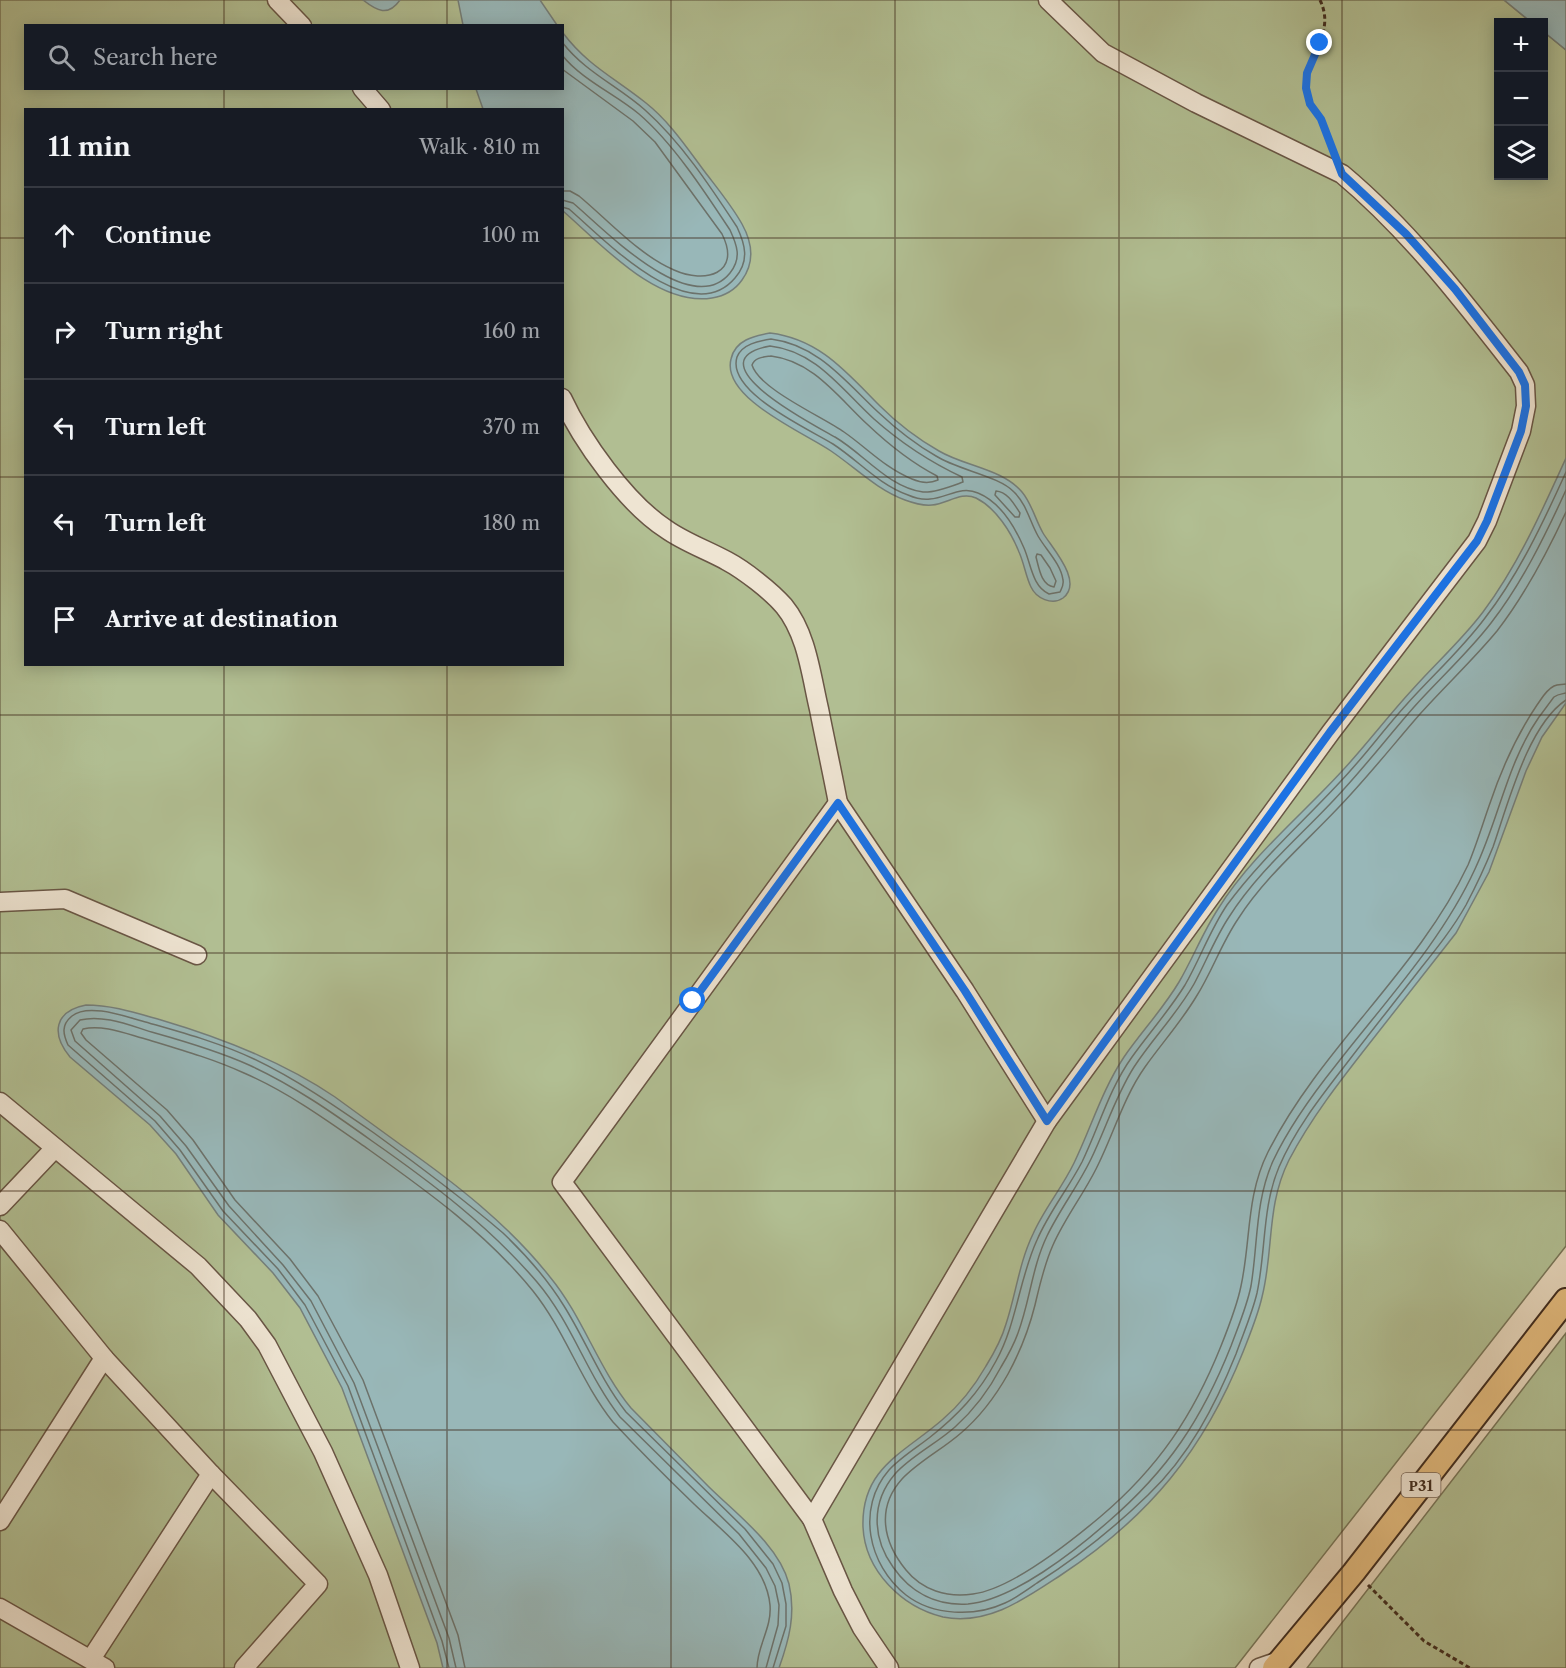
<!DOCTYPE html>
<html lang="en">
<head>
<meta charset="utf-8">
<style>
	:root { --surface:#171b24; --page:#20242c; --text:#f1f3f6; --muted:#9ea1a6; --line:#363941 }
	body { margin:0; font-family:"Libre Caslon Text",serif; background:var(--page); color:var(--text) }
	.controls { position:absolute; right:18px; top:18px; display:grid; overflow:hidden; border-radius:0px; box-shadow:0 3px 15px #0003 }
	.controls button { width:54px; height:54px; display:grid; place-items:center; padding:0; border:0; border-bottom:2px solid var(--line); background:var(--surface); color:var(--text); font:30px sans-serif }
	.stop { position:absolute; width:18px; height:18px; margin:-14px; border:4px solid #1a73e8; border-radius:50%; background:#fff }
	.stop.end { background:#1a73e8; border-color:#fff; box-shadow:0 2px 6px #0008 }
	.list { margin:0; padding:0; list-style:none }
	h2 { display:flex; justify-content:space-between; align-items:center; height:78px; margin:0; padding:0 24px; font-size:26px }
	h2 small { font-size:20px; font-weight:400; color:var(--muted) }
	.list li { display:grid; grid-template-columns:39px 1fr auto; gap:18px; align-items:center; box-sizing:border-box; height:96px; padding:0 24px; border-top:2px solid var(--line) }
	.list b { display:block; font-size:22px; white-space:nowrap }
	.list em { font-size:20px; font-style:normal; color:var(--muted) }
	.icon { flex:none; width:33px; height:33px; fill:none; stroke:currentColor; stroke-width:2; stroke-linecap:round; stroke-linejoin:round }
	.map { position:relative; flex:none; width:1566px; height:1668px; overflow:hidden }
	.search { position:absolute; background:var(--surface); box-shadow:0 3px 15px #0003; left:24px; top:24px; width:540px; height:66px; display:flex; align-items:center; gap:15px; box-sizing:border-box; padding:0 21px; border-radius:0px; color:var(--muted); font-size:22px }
	.panel { position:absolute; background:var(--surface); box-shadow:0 3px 15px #0003; left:24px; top:108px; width:540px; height:558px; border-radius:0px }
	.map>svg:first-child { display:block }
</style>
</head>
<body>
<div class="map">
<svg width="1566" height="1668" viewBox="0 0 1566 1668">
	<rect width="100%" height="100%" fill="#e5d5ba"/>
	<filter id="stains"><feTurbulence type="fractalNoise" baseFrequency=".00333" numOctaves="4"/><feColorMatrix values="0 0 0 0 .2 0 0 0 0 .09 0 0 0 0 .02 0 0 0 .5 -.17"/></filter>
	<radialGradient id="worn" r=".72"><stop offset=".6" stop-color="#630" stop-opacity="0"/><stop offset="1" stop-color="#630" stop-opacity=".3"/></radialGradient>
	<g fill="#b1be92" stroke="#787558" stroke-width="1.5" fill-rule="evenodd">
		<path d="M0,0H1504L1531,22H1498V176H1544V32L1566,50V1246L1235,1668H0ZM26,26H562V88H26ZM26,110H562V664H26Z"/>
		<polygon points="1566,1333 1566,1668 1307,1668"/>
	</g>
	<g fill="#98b7b8" stroke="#757f7a" stroke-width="1.5">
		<path d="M363,0H400C388,17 377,11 363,0Z"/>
		<polygon points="458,0 540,0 557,25 463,25"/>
		<polygon points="1504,0 1566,0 1566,50 1544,32 1544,22 1531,22"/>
		<path d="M563,33C588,66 615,78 646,103C670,122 687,148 705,172C718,189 732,206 742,224C752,242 755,262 742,280C735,290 724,296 712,298C657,307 601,244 563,211L562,110L483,109L476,89L562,88Z"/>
		<path d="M770,333C820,339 847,373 880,406C897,423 918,439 939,451C964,466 1003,469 1022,492C1032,504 1035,519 1043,533C1052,548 1084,582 1063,598C1052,606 1036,598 1031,587C1026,577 1024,563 1019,552C1011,532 996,508 976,498C961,491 947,504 932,505C922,506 913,503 905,500C876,489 856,468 831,451C805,433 721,398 731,359C735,340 754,336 770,333Z"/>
		<path d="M1566,458V703L1542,737L1526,771L1489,872L1456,933C1427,970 1398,1007 1369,1044C1340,1081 1311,1118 1289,1160C1266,1206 1274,1250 1262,1297C1258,1315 1250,1334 1243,1352C1204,1450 1149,1517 1061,1575C1026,1598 988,1626 943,1617C902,1607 865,1571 863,1527C861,1468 904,1453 942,1420C961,1404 974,1387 986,1366C994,1353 1002,1338 1006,1324C1016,1294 1019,1263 1033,1234C1044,1209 1062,1188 1074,1163C1091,1128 1102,1090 1124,1057C1142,1031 1163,1009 1179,982C1193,958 1203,932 1218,909C1251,856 1301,816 1343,770C1367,744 1388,716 1412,690C1435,664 1462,640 1483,612C1518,565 1542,511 1566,458Z"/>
		<path d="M86,1005C112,1005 136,1013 161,1020C222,1038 282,1061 335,1097C357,1113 379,1129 401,1145C455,1183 509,1225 550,1277C583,1317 598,1368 631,1408C657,1434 682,1460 708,1486C735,1513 779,1545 789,1584C796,1614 789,1640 779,1668H443L437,1643L342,1388L300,1308L273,1273L218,1215L176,1154L150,1125L70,1057C51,1034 54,1011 86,1005Z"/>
	</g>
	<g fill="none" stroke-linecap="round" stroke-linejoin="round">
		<g stroke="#6c726b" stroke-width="1.5">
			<path d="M562,42C585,72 618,86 645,110C681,142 710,186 737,227C745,244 750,261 735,278C690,331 603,238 569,209L562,207"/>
			<path d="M562,55C582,80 615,94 639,114C673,143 705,192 730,230C737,245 742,258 730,273C691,321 603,228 573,203L562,200"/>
			<path d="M562,69L633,121L655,142L722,234C742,274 705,284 674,270C639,255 608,220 579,196L570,191H562"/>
			<path d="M771,339C818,345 845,381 878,412C895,428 915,444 936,456C958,470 999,476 1014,492C1027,505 1030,522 1038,536C1046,550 1061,564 1063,580C1064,585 1062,588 1060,592L1049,594C1032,586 1031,564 1024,548C1015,527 1000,502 978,493C961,485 947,498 930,499C922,500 915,498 908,495C878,484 859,461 833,444C809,429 726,392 737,357C742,344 759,341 771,339Z"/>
			<path d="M770,346C816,351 842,390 874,419C901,443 930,462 962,477L963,482C952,486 935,493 923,492C888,487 864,454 835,437C814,425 690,361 770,346Z"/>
			<path d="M771,356C813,361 838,397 867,424C887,443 912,463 937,476L938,480C929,484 921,483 912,479C885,468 867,448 844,432C823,417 759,389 752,365C755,357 764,357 771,356Z"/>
			<path d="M1566,472C1543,523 1519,574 1485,618C1462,649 1433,675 1407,704C1384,729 1364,757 1340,782C1302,823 1260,860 1227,905C1210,930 1200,959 1185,985C1169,1011 1149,1033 1132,1057C1109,1089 1099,1127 1082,1162C1068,1189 1049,1212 1037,1240C1019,1279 1017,1323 996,1361C979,1393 957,1416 929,1438C916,1448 900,1458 889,1470C856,1508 868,1565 906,1595C933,1616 975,1617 1005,1603C1016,1598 1027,1590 1037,1583C1078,1557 1114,1528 1148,1495C1189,1456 1215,1406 1236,1354C1243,1334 1252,1314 1257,1293C1266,1251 1262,1207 1279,1167C1296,1127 1324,1093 1350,1059C1373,1029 1397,999 1421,968C1437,948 1453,928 1466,905C1476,886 1485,867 1493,847C1508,804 1528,725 1566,700"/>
			<path d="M1566,490C1545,536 1522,583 1491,623C1468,653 1439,679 1414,707C1386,739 1360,773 1331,803C1296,840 1257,873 1229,917C1215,938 1206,962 1194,984C1177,1014 1153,1038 1134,1067C1116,1095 1106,1128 1091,1159C1078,1186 1060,1209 1047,1236C1032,1267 1030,1301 1018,1333C1014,1344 1007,1357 1001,1367C989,1390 974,1410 955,1427C936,1444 911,1456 895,1474C871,1502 872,1538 893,1567C911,1593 937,1606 968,1604C1013,1600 1075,1551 1109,1521C1168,1470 1202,1419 1231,1346C1238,1327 1247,1306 1251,1286C1258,1244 1255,1201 1273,1161C1289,1127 1312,1095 1336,1065C1384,1003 1442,941 1475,869C1499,819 1507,763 1539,717C1540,716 1553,698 1554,697C1558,694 1562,694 1566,693"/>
			<path d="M996,491C1008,492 1014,504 1020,513L1019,517H1015L995,495Z"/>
			<path d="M1566,512C1547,553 1525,595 1497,631C1473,660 1445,686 1420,714C1393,745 1367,778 1338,808C1304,844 1265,877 1238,919C1221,944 1212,972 1196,997C1181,1022 1162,1043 1145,1067C1123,1098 1113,1136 1096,1169C1083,1195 1065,1218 1053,1245C1044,1265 1040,1284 1035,1305C1029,1329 1020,1352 1008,1374C995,1397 981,1416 961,1433C943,1449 919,1461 902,1479C876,1508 883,1542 906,1570C922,1590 947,1598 973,1594C1012,1589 1069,1543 1100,1517C1158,1468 1193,1416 1221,1346C1229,1326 1237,1306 1241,1286C1251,1240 1246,1196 1268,1152C1321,1047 1418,971 1468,865C1476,846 1482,826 1489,806C1501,770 1516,736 1537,705C1542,698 1546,690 1554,686C1558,684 1562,685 1566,684"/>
			<path d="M1037,554L1041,555L1050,568L1056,581L1054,587C1041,585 1039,568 1036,557Z"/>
			<path d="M449,1668L442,1641L348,1386L305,1305L278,1269L223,1211L180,1150L155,1121L68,1045C63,1034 61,1025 72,1016C88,1003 124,1016 142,1021C180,1032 218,1042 254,1059C296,1079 335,1106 374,1133C418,1165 461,1197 503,1233C525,1254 548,1280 564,1306C586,1341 600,1379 626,1412L745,1529L773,1564L782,1583L786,1604V1626L773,1668"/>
			<path d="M456,1668L449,1638L354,1383L311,1301L283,1265L229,1206L186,1146L160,1116L75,1041L71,1030L80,1020C104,1014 131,1026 155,1033C187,1042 218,1051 249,1065C293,1085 333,1113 372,1141C432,1183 489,1226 537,1282C572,1323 587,1375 620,1417L739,1534L766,1568L775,1586L779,1605L778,1625L766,1668"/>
			<path d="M465,1668L458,1635L363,1380L318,1296L290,1259L235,1200L193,1140L167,1110L86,1040L81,1033L83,1029C104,1024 129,1035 149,1040C182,1050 213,1059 244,1073C288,1092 328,1121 368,1149C427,1191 487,1234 533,1291C565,1331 581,1382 613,1422C639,1450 667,1478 694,1504C723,1532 766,1562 770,1605C772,1628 757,1646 757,1668"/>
		</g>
		<defs>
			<g id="minor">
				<polyline points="277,0 302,26"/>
				<polyline points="362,88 381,110"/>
				<path d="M562,398C582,441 626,503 666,529C684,542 707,550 727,561C744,570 771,591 784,606C807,634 811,675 819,709C825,740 832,771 838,803"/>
				<polyline points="0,902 65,899 197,955"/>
				<polyline points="0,1102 198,1266 248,1319 267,1345 323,1452 378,1575 410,1668"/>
				<polyline points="0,1206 55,1148"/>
				<polyline points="0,1230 104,1358 0,1521"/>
				<polyline points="211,1474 318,1584 244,1668"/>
				<polyline points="812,1519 562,1182 838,803 965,991 1047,1121"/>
				<polyline points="0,1608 105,1668"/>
				<polyline points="91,1659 211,1474 104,1358"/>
				<path d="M889,1668L862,1628L843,1591L812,1519L1047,1121L1331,732L1477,541L1487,521L1521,431L1526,406L1525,385L1519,372C1464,302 1410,231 1342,174L1196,103L1103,53L1048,0"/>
				<polyline points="1259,1668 1279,1661"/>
			</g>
			<polyline id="major" points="1274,1668 1354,1572 1566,1300"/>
		</defs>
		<use href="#minor" stroke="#695645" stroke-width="21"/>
		<use href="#major" stroke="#402c1e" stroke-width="26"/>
		<g stroke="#402c1e" stroke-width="3" stroke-dasharray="4.5 3" stroke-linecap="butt">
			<path d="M1320,0C1337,36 1303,55 1306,89C1308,103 1317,110 1322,122C1327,132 1330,142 1334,152"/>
			<polyline points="1368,1585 1424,1641 1470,1668"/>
		</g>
		<use href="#minor" stroke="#eee4d2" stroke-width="18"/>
		<use href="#major" stroke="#e2ba7d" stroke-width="22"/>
	</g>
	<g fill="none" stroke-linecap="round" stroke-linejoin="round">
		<polyline stroke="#1a73e8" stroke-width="8" points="693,1001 838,803 965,991 1047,1121 1330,732 1477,541 1487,521 1521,431 1526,406 1525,385 1519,372 1455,289 1406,234 1342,174 1321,119 1310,104 1306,88 1307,73 1320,43"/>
	</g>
	<path fill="none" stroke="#402c1e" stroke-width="1.5" stroke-opacity="0.55" d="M224,0V26M447,0V26M671,0V1668M895,0V1668M1119,0V1668M1342,0V1668M224,88V110M447,88V110M0,238H26M562,238H1566M0,477H26M562,477H1566M224,664V1668M447,664V1668M0,715H1566M0,953H1566M0,1191H1566M0,1430H1566"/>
	<g text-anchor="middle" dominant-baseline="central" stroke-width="6" stroke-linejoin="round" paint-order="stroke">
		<rect fill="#eee4d2" stroke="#746354" stroke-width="1.5" x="1401.5" y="1473" width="39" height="24" rx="4.5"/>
		<g font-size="15" font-weight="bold" fill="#402c1e">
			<text x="1421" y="1485">Р31</text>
		</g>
	</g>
	<rect width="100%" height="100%" filter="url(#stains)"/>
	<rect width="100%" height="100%" fill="url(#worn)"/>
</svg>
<div class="controls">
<button>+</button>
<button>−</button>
<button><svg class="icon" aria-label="layers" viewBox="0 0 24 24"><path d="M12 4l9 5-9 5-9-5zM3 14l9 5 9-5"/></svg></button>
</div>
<div class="stop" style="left:693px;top:1001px"></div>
<div class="stop end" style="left:1320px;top:43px"></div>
<div class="search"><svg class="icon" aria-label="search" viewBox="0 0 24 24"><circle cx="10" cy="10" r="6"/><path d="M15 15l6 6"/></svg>Search here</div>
<section class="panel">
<h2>11 min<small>Walk · 810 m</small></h2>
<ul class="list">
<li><svg class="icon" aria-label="ahead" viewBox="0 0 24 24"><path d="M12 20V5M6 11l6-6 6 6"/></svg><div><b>Continue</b></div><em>100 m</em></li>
<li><svg class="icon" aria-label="right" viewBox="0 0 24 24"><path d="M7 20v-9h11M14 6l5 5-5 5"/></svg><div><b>Turn right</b></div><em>160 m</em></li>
<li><svg class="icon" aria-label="left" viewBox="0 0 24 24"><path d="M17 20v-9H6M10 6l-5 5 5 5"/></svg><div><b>Turn left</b></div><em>370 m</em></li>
<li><svg class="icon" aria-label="left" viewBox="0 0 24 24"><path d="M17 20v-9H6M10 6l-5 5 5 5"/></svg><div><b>Turn left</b></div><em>180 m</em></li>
<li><svg class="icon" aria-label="arrive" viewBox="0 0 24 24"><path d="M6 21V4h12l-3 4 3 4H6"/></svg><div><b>Arrive at destination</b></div></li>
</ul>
</section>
</div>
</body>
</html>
